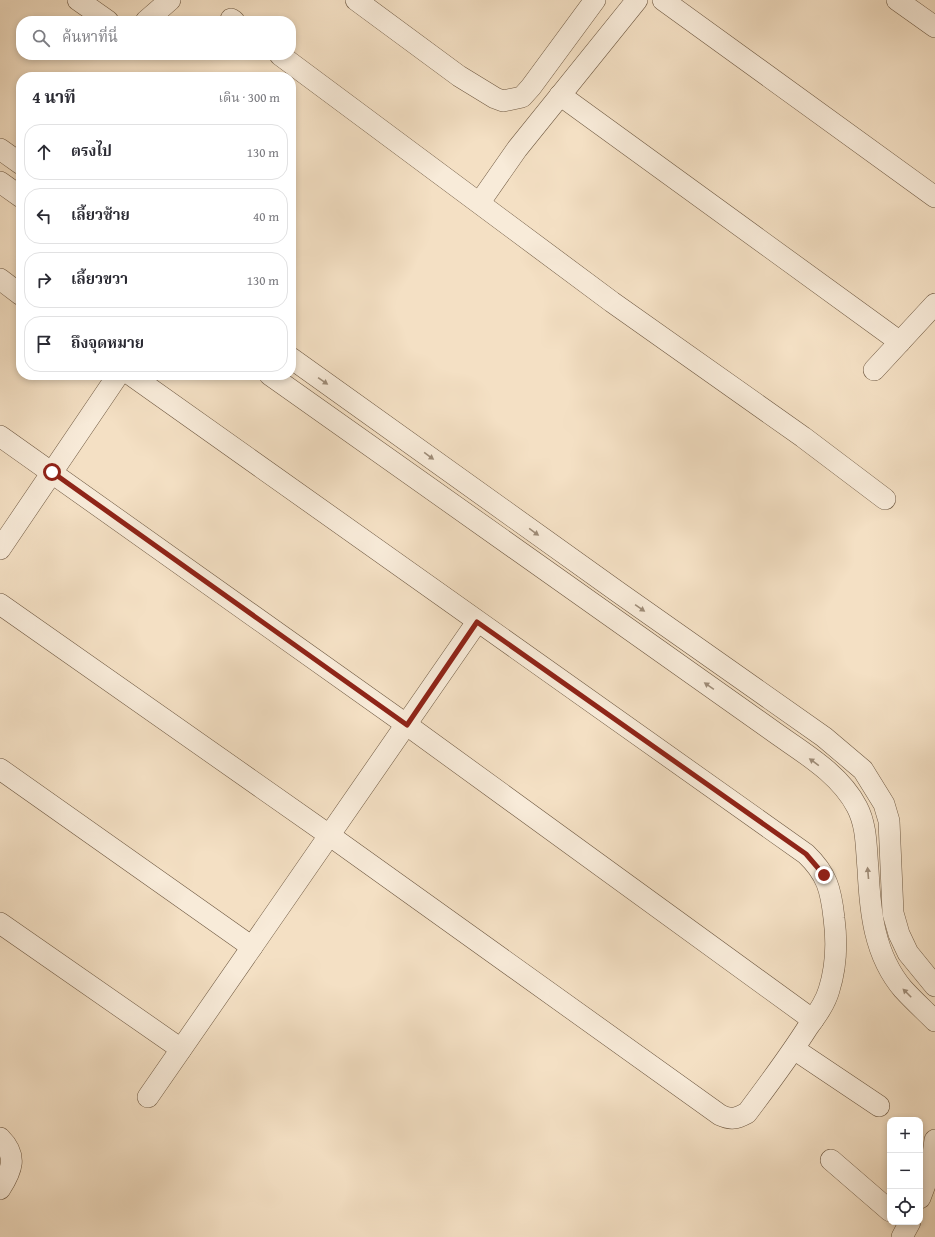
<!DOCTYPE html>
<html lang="th">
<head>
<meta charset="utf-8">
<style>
	:root { --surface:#fff; --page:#f2f2f3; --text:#2b2b33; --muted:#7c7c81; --line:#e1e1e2 }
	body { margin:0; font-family:"Gentium Book Plus","Noto Serif Thai",serif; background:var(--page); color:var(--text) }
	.controls { position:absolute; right:12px; bottom:12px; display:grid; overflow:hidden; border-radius:8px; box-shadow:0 2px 6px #0003 }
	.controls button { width:36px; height:36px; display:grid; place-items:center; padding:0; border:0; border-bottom:1px solid var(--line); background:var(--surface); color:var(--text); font:20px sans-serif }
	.stop { position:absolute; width:12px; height:12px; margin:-9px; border:3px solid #8f2418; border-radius:50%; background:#fff }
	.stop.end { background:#8f2418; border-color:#fff; box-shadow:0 1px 4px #0008 }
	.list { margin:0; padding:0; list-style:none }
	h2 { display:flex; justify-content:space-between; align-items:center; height:52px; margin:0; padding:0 16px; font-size:17px }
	h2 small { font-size:13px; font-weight:400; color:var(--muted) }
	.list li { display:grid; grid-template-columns:26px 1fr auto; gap:12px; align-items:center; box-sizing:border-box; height:56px; margin:0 8px 8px; padding:0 8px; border:1px solid var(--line); border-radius:16px }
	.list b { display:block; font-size:15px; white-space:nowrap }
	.list em { font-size:13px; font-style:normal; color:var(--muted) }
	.icon { flex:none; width:22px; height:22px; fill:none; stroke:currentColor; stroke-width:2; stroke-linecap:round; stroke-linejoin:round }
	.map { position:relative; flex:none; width:935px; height:1237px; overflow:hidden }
	.search { position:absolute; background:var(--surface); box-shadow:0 2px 6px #0003; left:16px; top:16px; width:280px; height:44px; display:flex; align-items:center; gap:10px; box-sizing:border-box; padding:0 14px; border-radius:16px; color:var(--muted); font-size:15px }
	.panel { position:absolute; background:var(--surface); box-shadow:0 2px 6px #0003; left:16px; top:72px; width:280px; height:308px; border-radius:16px }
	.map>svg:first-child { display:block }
</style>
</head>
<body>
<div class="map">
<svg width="935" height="1237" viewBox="0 0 935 1237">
	<rect width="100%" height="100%" fill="#f4e0c4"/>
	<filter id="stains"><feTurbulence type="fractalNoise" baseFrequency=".005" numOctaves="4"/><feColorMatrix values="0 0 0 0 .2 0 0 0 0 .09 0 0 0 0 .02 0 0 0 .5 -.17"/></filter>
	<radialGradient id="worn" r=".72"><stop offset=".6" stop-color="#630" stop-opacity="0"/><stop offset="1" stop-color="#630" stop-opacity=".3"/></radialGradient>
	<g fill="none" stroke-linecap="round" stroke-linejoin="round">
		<defs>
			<g id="minor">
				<polyline points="78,0 108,21"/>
				<polyline points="356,0 459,76 495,98 503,101 522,97 531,87 595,0"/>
				<polyline points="663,0 935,197"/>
				<polyline points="897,0 935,27"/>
				<polyline points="231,19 234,21"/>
				<polyline points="146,21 170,0"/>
				<polyline points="280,55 612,302 803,437 885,499"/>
				<polyline points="560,95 900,342"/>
				<polyline points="0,149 21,164"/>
				<polyline points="0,182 21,197"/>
				<polyline points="480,202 517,149 637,0"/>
				<polyline points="0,279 21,295"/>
				<polyline points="291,358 618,592 824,737 863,770 884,804 889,821 893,913 899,934 908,953 935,986"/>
				<polyline points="874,370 935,304"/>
				<path d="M270,375L770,729C800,751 839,772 857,807C867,826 866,848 868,869C870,911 874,955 903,989C913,1000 924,1010 935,1021"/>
				<polyline points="0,436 407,725 813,1020"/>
				<polyline points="0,549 118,375"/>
				<path d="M0,604L329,835L720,1115C731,1120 736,1119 747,1113C768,1085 789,1057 808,1027C816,1016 825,1004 829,990C836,968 837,941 834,918C831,890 827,874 806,854L131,375"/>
				<polyline points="0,769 252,947"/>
				<polyline points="0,923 181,1049"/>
				<polyline points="794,1049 879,1106"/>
				<polyline points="148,1097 477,622"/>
				<path d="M0,1138C18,1156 12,1170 0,1189"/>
				<polyline points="831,1160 890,1211"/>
				<polyline points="920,1198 931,1169 935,1140"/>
				<polyline points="902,1237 910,1222"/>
			</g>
		</defs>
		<use href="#minor" stroke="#6f5942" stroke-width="22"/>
		<use href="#minor" stroke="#f8ebd9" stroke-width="21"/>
	</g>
	<defs><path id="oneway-solid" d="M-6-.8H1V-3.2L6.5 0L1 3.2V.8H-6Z"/></defs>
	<g fill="#9e8c78">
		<use href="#oneway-solid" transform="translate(323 381) rotate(35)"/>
		<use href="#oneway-solid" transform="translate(429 456) rotate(36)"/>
		<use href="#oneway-solid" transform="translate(534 532) rotate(36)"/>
		<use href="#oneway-solid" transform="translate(640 608) rotate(35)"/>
		<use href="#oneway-solid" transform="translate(709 686) rotate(-145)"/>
		<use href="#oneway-solid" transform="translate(814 762) rotate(-144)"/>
		<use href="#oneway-solid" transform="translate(868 873) rotate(-95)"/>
		<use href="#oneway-solid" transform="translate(907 993) rotate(-135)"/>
	</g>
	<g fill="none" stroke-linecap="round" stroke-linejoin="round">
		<polyline stroke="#8f2418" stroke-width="5" points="52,472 407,725 477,622 806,854 824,875"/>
	</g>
	<rect width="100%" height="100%" filter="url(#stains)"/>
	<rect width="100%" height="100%" fill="url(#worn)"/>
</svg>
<div class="controls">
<button>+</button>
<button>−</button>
<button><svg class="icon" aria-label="locate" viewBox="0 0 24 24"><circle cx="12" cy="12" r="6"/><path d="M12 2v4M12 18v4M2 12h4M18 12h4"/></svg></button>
</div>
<div class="stop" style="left:52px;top:472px"></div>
<div class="stop end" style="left:824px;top:875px"></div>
<div class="search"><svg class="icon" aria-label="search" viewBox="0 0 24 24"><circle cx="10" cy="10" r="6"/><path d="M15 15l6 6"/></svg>ค้นหาที่นี่</div>
<section class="panel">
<h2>4 นาที<small>เดิน · 300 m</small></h2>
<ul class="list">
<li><svg class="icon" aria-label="ahead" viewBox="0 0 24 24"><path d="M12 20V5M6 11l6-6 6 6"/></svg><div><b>ตรงไป</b></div><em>130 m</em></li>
<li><svg class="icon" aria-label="left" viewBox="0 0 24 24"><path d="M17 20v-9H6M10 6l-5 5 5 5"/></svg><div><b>เลี้ยวซ้าย</b></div><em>40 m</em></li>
<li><svg class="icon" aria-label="right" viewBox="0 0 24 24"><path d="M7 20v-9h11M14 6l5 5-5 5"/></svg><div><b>เลี้ยวขวา</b></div><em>130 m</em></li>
<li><svg class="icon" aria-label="arrive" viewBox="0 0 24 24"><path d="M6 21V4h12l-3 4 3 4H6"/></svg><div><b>ถึงจุดหมาย</b></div></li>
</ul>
</section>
</div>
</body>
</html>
